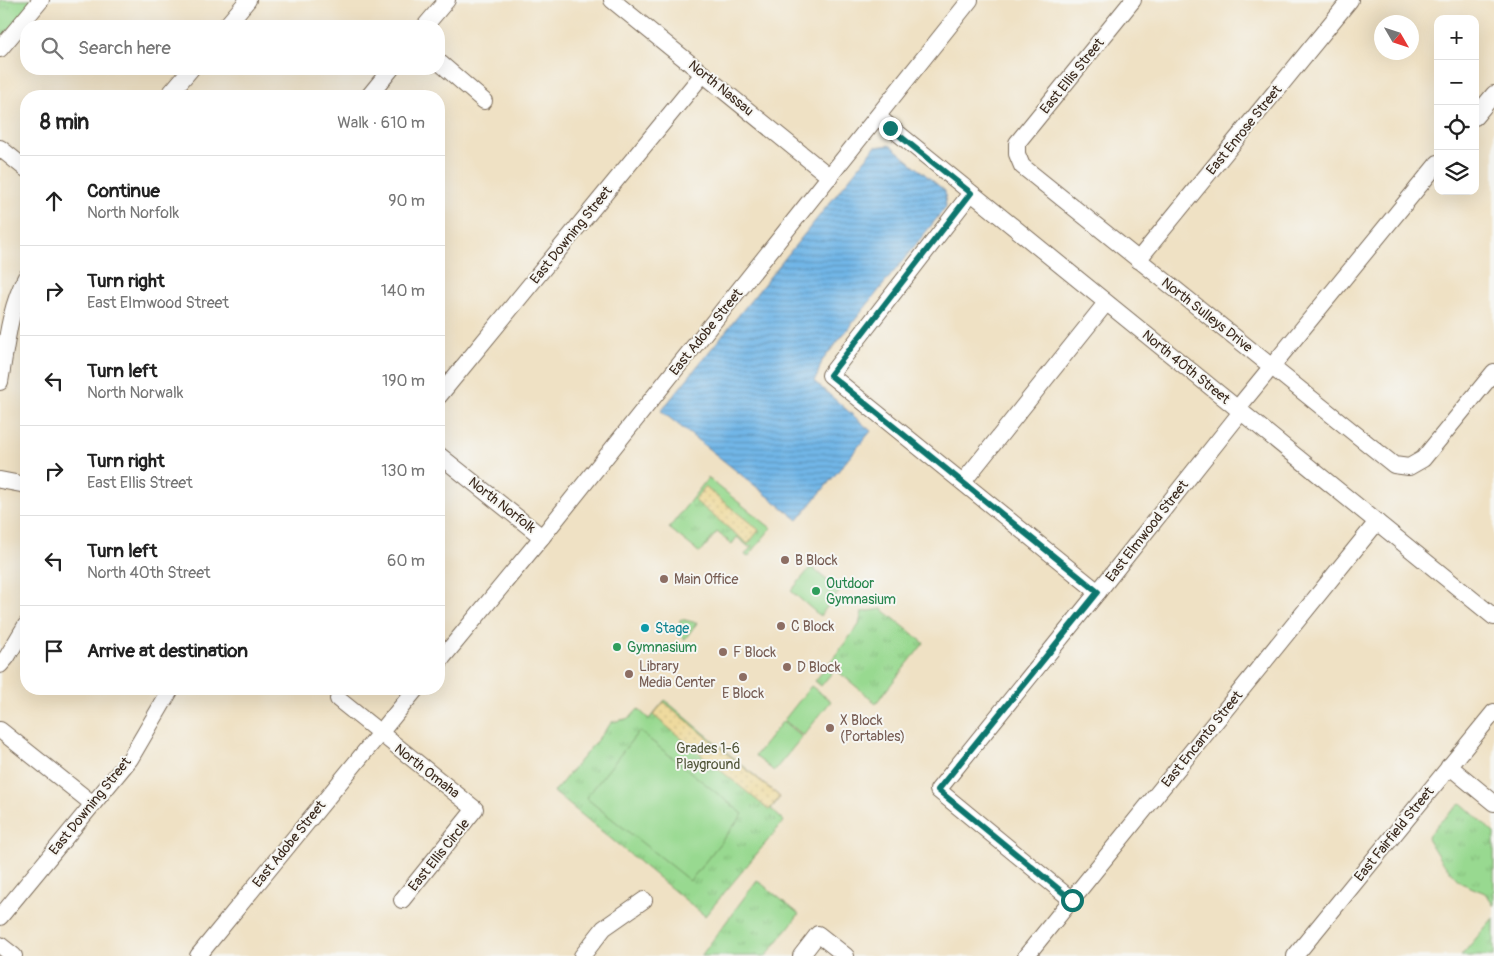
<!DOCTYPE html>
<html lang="en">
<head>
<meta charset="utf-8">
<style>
	:root { --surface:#fff; --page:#f2f2f2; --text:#222; --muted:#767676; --line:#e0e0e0 }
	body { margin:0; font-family:Pangolin,sans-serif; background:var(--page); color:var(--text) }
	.controls { position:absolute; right:15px; top:15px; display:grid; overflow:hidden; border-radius:10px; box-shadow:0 5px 20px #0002 }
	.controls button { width:45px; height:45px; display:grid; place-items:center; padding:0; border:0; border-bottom:1px solid var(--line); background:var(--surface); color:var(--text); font:25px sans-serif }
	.compass { position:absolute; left:1374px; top:15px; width:45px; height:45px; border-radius:50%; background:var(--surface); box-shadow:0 5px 20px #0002; rotate:129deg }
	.stop { position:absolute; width:15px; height:15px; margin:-11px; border:4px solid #0f766e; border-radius:50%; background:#fff }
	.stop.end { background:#0f766e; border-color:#fff; box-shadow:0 1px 5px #0008 }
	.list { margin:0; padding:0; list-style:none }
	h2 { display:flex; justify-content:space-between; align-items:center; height:65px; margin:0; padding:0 20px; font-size:21px }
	h2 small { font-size:16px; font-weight:400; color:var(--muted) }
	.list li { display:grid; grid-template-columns:32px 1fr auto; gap:15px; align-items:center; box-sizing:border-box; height:90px; padding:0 20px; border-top:1px solid var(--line) }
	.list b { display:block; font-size:19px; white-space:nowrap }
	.list p { margin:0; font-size:16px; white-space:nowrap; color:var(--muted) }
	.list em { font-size:16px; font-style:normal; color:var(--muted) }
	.icon { flex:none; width:28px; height:28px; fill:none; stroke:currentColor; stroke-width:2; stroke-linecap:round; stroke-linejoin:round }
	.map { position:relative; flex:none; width:1494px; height:956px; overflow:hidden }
	.search { position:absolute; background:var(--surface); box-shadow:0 5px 20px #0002; left:20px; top:20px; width:425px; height:55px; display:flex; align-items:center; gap:12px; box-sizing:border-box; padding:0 18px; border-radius:20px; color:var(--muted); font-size:19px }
	.panel { position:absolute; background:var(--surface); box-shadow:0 5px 20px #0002; left:20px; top:90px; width:425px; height:605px; border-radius:20px }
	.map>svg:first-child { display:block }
</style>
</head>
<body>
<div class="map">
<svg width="1494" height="956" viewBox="0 0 1494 956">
	<defs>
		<pattern id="grass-tufts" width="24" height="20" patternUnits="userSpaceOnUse" patternTransform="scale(1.25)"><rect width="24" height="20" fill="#98d990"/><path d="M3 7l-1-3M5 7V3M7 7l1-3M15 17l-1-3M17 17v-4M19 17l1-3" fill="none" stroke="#84ba7c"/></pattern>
		<pattern id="sand-dots" width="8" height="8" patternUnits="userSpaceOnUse" patternTransform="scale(1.25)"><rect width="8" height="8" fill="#eeda9e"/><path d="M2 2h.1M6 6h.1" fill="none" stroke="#cdbb88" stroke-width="1.8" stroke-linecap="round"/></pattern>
		<pattern id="water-rules" width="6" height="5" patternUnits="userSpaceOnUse" patternTransform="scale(1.25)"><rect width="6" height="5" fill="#71b6e7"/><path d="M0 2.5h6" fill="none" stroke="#5e94bb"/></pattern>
	</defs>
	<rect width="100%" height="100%" fill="#f6f6f2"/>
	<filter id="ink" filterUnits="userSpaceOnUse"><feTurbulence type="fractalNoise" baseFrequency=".02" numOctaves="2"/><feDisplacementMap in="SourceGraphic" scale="10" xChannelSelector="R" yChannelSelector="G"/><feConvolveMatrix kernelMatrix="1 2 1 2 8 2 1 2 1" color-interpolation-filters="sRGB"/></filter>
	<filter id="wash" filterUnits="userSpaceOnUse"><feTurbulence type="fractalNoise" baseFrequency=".0096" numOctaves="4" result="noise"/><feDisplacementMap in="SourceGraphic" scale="20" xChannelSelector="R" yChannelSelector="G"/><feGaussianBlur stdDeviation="1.12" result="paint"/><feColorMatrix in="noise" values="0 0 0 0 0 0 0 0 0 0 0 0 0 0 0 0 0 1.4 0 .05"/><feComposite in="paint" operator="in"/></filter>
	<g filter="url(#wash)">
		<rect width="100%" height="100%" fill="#efe1c4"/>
		<g fill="url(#grass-tufts)" stroke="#6a8257">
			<polygon points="0,0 33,0 0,41"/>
			<polygon points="708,478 771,528 748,557 745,555 752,546 751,545 749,547 737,537 732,544 717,532 700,553 669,528"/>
			<polygon points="882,609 924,643 876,703 835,669 821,686 815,681 859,625 862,612"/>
			<polygon points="681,619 697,623 685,639 672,629 675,626 679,628 682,624 679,621"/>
			<polygon points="665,700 780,797 771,809 784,821 705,916 554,792 612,722 630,718 638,709 649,719"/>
			<polygon points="1461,803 1494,833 1494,906 1485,893 1461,883 1441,861 1427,838 1439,823"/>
			<polygon points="757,880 799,914 766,956 701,956"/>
			<polygon points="1494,917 1494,956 1461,956"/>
		</g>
		<g fill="url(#sand-dots)" stroke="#94825e">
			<polygon points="705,487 759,530 748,544 694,500"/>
			<polygon points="664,702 780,797 769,810 653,715"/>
		</g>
		<g fill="#98d990" stroke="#6a8257">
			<polygon points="811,567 840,591 820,616 791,591"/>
			<polygon points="811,686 831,701 803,736 784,720"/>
			<polygon points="783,721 802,737 774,771 755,756"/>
			<polygon points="639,731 743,814 690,881 586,798"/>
		</g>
		<polygon fill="url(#water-rules)" stroke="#567082" points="890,145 945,191 946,207 822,361 815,382 871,431 798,520 661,411 875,147"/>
	</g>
	<g filter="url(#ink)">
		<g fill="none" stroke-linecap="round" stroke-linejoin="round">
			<defs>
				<g id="minor">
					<polyline points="612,0 830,177"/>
					<polyline points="1133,0 1017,143 1017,154 1022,166 1394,465 1409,467 1423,459 1494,372"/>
					<polyline points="226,26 248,0"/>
					<polyline points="425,26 447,0"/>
					<polyline points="0,49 41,0"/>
					<polyline points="439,62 484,101"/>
					<polyline points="168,96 191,69"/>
					<polyline points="369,96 391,69"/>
					<polyline points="878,117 1494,617"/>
					<polyline points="1475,117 1494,94"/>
					<polyline points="0,148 26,169"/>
					<polyline points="971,193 830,375 1098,592"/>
					<polyline points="1138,260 1350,0"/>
					<path d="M0,382C6,347 9,309 26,277"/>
					<polyline points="439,396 703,74"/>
					<polyline points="1237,409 1438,163"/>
					<polyline points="439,455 542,537"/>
					<polyline points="0,480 26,485"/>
					<polyline points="963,482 1106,303"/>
					<polyline points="439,662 542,537 970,0"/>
					<polyline points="0,665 7,657 26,625"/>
					<polyline points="338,699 475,809 402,900"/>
					<polyline points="0,730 93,804"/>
					<polyline points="1449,766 1494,803"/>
					<polyline points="1072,900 938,790 1098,592 1241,412"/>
					<polyline points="0,917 130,759 171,689"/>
					<polyline points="0,945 14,956"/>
					<polyline points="198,956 416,689"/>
					<polyline points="582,956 604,928 644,900"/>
					<polyline points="801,956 818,934 846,956"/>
					<polyline points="1026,956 1377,522"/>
					<polyline points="1295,956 1494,712"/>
				</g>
			</defs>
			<use href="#minor" stroke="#7a6a58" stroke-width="18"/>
			<use href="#minor" stroke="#fff" stroke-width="16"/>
		</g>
	</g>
	<g fill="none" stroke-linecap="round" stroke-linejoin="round" filter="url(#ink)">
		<polyline stroke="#0f766e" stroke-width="6" points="890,128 971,193 830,375 1098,592 938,790 1072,900"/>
	</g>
	<g fill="#8d6e63" stroke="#f6f6f2" stroke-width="2">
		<circle cx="785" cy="560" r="5"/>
		<circle cx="664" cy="579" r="5"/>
		<circle cx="781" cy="626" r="5"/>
		<circle cx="723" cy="652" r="5"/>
		<circle cx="787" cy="667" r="5"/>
		<circle cx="629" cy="674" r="5"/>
		<circle cx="743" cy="677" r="5"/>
		<circle cx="830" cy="728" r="5"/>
	</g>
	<g fill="#2e9e5b" stroke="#f6f6f2" stroke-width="2">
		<circle cx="816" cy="591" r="5"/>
		<circle cx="617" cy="647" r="5"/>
	</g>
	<circle fill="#0f9aa8" stroke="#f6f6f2" stroke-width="2" cx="645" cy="628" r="5"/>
	<g text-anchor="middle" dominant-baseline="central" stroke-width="4" stroke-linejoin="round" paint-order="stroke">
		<g font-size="14" fill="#3b2a1e" stroke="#f6f6f2">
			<text transform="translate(1072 76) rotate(-51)">East Ellis Street</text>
			<text transform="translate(721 88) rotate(39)">North Nassau</text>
			<text transform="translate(1244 130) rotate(-51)">East Enrose Street</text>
			<text transform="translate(571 235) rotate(-51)">East Downing Street</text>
			<text transform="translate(1207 315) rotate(38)">North Sulleys Drive</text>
			<text transform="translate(706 332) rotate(-51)">East Adobe Street</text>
			<text transform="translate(1186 367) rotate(39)">North 40th Street</text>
			<text transform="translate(502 505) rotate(38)">North Norfolk</text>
			<text transform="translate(1147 531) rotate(-52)">East Elmwood Street</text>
			<text transform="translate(1202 739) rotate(-51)">East Encanto Street</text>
			<text transform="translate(427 771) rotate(38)">North Omaha</text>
			<text transform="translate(90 806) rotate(-51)">East Downing Street</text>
			<text transform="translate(1394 834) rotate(-51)">East Fairfield Street</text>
			<text transform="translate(289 844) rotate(-51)">East Adobe Street</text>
			<text transform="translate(439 855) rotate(-51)">East Ellis Circle</text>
		</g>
		<g font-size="14" fill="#785e54" stroke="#f6f6f2" text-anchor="start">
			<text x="795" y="560">B Block</text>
			<text x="674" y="579">Main Office</text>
			<text x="791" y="626">C Block</text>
			<text x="733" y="652">F Block</text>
			<text x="639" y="666">Library<tspan x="639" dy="16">Media Center</tspan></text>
			<text x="797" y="667">D Block</text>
			<text x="743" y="693" text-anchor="middle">E Block</text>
			<text x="840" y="720">X Block<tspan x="840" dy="16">(Portables)</tspan></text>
		</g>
		<g font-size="14" fill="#27864d" stroke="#f6f6f2" text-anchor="start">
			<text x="826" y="583">Outdoor<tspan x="826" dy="16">Gymnasium</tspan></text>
			<text x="627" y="647">Gymnasium</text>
		</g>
		<g font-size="14" fill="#0d838f" stroke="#f6f6f2" text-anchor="start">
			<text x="655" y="628">Stage</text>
		</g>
		<g font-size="14" fill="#52563a" stroke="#f6f6f2">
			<text x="708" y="748">Grades 1-6<tspan x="708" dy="16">Playground</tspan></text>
		</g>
	</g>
</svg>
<div class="controls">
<button>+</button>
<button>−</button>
<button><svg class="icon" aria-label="locate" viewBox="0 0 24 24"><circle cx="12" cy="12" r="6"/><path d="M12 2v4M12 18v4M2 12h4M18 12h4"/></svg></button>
<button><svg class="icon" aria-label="layers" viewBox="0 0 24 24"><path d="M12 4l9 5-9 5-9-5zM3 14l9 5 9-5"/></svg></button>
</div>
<svg class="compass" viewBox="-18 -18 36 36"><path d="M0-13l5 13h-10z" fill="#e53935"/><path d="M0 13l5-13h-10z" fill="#767676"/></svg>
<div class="stop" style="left:1072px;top:900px"></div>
<div class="stop end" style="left:890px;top:128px"></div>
<div class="search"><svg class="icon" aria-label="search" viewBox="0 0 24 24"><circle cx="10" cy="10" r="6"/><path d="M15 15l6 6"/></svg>Search here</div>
<section class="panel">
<h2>8 min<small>Walk · 610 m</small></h2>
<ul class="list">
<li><svg class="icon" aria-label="ahead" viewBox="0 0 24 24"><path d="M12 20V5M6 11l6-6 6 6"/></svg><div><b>Continue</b><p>North Norfolk</p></div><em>90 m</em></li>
<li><svg class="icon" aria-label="right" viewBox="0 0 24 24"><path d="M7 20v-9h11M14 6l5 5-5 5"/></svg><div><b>Turn right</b><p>East Elmwood Street</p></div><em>140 m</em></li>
<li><svg class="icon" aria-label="left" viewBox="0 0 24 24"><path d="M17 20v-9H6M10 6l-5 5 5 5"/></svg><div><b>Turn left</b><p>North Norwalk</p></div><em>190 m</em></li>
<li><svg class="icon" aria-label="right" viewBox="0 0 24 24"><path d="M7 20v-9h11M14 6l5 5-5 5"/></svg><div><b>Turn right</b><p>East Ellis Street</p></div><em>130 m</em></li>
<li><svg class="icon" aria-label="left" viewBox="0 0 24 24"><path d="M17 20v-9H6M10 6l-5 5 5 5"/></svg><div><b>Turn left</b><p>North 40th Street</p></div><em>60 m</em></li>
<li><svg class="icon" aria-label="arrive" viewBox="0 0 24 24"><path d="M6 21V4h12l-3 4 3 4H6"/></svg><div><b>Arrive at destination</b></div></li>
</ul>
</section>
</div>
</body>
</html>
